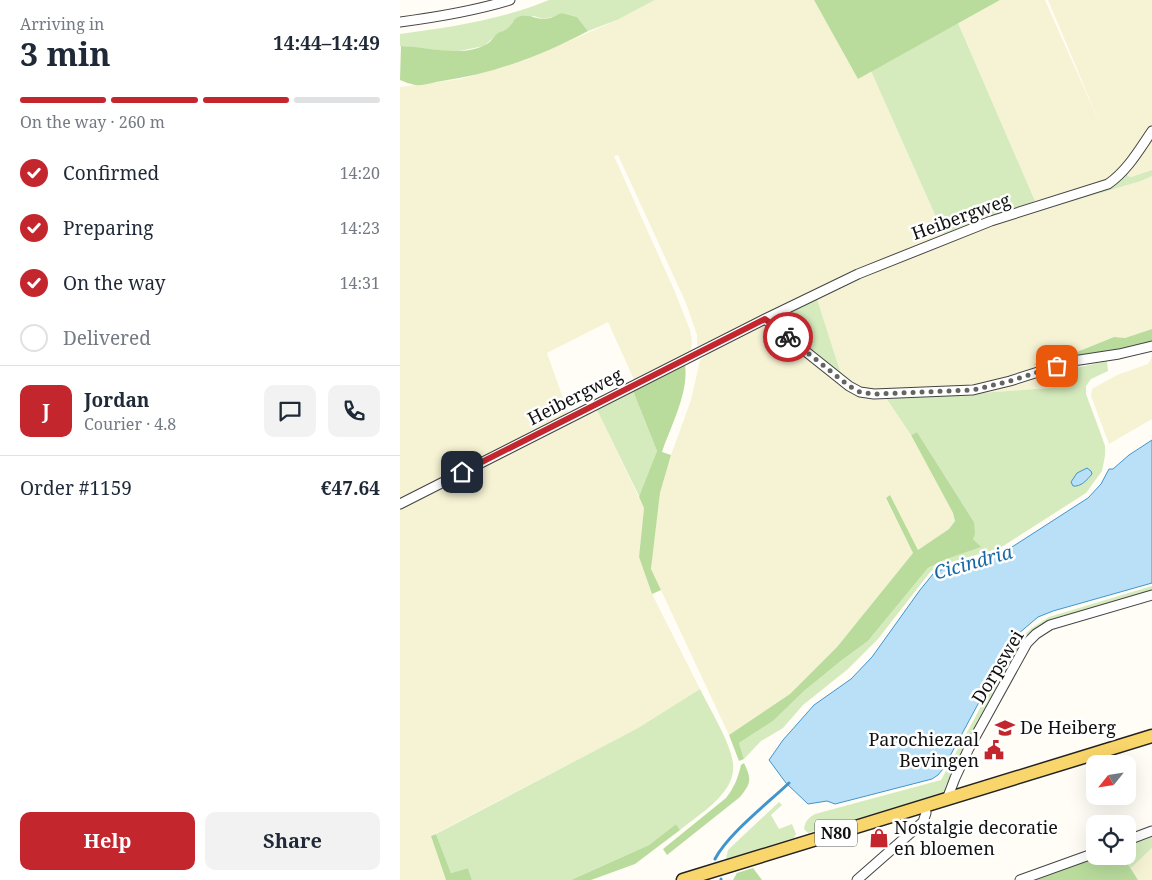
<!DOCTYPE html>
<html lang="en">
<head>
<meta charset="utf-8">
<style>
	:root { --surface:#fff; --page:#f2f2f3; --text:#1f2937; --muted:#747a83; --line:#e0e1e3; --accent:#c4262e }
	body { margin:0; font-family:"Noto Serif",serif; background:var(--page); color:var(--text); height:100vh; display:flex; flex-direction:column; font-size:19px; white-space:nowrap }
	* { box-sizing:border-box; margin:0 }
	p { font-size:16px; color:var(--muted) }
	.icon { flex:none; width:28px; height:28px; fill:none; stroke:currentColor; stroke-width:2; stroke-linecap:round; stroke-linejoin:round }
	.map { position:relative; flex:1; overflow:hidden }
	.side { display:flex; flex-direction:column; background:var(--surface); width:400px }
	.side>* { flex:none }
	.needle { width:32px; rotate:240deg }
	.controls { position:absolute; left:686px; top:755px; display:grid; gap:10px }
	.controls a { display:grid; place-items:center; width:50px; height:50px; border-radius:10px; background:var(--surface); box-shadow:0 5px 20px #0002; font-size:25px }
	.pin { position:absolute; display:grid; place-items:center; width:42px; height:42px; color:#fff; margin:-21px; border-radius:10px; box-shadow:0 2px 8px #0006 }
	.courier { position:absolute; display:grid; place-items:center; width:50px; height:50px; margin:-25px; border:4px solid #c4262e; border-radius:50%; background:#fff; color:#222; box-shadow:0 1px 6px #0007 }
	.summary em { font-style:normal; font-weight:700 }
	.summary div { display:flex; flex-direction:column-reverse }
	.summary { display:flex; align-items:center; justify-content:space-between; height:85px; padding:0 20px }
	h1 { font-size:32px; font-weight:700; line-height:38px }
	.bar { display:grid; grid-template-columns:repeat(4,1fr); gap:8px 5px; align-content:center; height:60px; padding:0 20px }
	.bar i { height:6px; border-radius:4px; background:var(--line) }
	.bar .active { background:var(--accent) }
	.bar p { grid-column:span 4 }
	.line { display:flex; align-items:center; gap:12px; padding:0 20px; border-top:1px solid var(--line) }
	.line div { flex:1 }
	.round { display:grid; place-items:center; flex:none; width:52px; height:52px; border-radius:10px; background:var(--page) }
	ol { padding:0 20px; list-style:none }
	li { display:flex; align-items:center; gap:15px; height:55px }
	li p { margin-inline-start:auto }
	li .icon { padding:5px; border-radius:50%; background:var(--accent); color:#fff; stroke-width:4 }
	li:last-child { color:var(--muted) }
	li i { width:28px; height:28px; border:2px solid var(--line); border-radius:50% }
	.primary-button { display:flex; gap:10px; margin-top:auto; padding:10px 20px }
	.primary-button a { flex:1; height:58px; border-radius:10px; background:var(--accent); color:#fff; font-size:20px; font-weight:700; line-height:58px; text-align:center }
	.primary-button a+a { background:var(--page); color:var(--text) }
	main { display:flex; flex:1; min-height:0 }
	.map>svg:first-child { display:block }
	.farmland { fill:#f6f3d4 }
	.green { fill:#d5ebbd }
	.forest { fill:#b9dc9c }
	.water { fill:#b9e0f7; stroke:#3f96cf }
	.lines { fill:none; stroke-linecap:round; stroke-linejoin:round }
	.stream { stroke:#3f96cf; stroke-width:3 }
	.street-casing { stroke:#444; stroke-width:11 }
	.primary-casing { stroke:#222; stroke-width:15 }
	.street { stroke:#fff; stroke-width:9 }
	.primary { stroke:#f9d66b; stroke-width:12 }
	.done { stroke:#646461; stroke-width:5; stroke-dasharray:0 9 }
	.route { stroke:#c4262e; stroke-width:6 }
	.labels { text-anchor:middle; stroke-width:5; stroke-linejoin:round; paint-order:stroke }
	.shield { fill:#fff; stroke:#585858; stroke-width:1 }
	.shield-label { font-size:16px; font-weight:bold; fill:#111 }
	.street-label { font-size:18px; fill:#111; stroke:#fff }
	.poi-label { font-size:18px; fill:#111; stroke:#fff; text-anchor:start }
	.water-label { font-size:19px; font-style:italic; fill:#1768a6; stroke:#fff }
</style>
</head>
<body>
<main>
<section class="side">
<div class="summary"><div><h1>3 min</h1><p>Arriving in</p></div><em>14:44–14:49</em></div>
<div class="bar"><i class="active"></i><i class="active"></i><i class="active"></i><i></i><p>On the way · 260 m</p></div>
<ol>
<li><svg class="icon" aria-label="check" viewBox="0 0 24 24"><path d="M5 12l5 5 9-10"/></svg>Confirmed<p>14:20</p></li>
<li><svg class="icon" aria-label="check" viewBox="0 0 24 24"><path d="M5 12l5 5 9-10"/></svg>Preparing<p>14:23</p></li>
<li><svg class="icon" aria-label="check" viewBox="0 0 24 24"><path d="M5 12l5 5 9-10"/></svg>On the way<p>14:31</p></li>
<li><i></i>Delivered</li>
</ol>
<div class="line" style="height:90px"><b class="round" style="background:var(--accent);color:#fff">J</b><div><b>Jordan</b><p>Courier · 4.8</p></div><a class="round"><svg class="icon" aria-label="chat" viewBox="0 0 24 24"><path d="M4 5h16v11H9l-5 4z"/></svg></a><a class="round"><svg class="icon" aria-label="phone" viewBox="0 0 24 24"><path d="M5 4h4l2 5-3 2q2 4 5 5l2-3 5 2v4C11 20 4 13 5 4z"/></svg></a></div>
<div class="line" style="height:65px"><div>Order #1159</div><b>€47.64</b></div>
<div class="primary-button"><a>Help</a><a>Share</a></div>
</section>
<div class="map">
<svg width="752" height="880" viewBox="0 0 752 880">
	<rect width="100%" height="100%" fill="#fffdf5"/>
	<path class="farmland" d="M255,0H414L458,78L471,71L544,235L465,269L297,351V335L286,303L218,155L214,156L275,292L290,330L292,341L291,352L235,382L208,322L147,353L169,415L0,501V87L61,79L125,60L217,20Z
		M600,0H645L700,124L648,0H752V126L720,172L701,184L635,201L558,23Z
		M752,139V170L731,177L728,176L727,172Z
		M752,176V329L725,338L714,337L672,354L635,364L639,368L642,376L654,373L657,387L650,388L581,393L579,386L466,392L442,377L417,299L442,287L571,232L615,217L741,181Z
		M362,327H368L379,334L450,392L461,398H486L511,435L553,513L555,521L549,529L518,550L490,496L486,499L513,553L437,647L390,694L329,735L251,569L260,493L271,455L291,400L300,360L308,354Z
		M752,357V419L709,444L691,396L692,389L717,375L748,364Z
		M196,408L244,508L239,557L252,594L300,689L238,728L31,836L46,880H0V508Z
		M752,848V880H738L731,868Z"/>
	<path class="green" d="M149,0H255L217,20L188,31L177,17L162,13L153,17L143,19L134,16L113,21L110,27L105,31L100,32L84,46L64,50L55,52L0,46V34C51,27 101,20 149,0Z
		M558,23L635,201L544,235L471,71Z
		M752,170V176L741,181L663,204L662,201L727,172L728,176L731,177Z
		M417,299L442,377L394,336L374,322L375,318Z
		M707,361L708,371L691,379L686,386V394L699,429L705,446V456L702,471L686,493L600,548L545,564L531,571L478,639L448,669L403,705L383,728L361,741L344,759L339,743L373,721L404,691L442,660L468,641L528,568L544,560L580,547L573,539L574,522L517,432L511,435L486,398L521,396H570L581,393L650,388L657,386L654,373Z
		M233,391L257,451L240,498L196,408Z
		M752,586V593L640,628L588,707L546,785L544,793L408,833L404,829C405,821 409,817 415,814L541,780L584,701L622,637L632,628L649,617Z
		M300,689C310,710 330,741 333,763C334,771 332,779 328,786C317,804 296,817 280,830L276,824L249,845L171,880H72L68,868L51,873L36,834L238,728Z
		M379,802L382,805L371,815L379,829L392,824L396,834L394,838L326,859L328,850Z
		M752,836V848L731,868L723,856H728V845Z"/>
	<path class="forest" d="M414,0H600L458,79Z
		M162,13L177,17L188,31C143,55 93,74 42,81C34,82 23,86 15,85C10,84 5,82 0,80L1,46C27,47 64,58 87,44C92,41 94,36 98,33C102,31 105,31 108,28C112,25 113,19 118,17C127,13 136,19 144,19C151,19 156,15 162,13Z
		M752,329V344L639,368L634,364L672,354L714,337L725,338Z
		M285,365C289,392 271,426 262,452L271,455L260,493L251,569L261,590L252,594L239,557L244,508L239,497L257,451L233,391Z
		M517,432L574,522L575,534L573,539L581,547L544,560L528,568L468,641L442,660L404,691L373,721L339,743L344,759L339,761L329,735L390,694L437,647L513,553L486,498L490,495L518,550L549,529L555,521L553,513L511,435Z
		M344,763C352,780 351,783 340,797L267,855L263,849L326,798C334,788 338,778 341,765Z
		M276,824L280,830L235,864L191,880H171L249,845Z
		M36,834L51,873L68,868L72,880H46L31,836Z
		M700,856H723L738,880H636Z
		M353,868L362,880H333L337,873Z"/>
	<path class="water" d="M752,440V583L653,611L638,617L618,634L598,667L543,769L538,775L532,779L435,804L427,801L408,804L386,783L369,760L383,740L414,705L451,679L472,657L520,590L533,574L543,569L600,552L612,547L688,498L701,484L709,469H713L729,455Z
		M687,468L691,471L692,474C687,480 681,487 673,486L671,482L677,473Z"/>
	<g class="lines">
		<path class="stream" d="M315,859C328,834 368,803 389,783
			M321,879V880"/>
		<defs>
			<path id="street" d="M0,22C38,17 74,11 110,0
				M365,319L449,386L460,392L474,394L573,390L610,381L673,361L719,354L752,346
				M0,504L365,319L458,274L591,221L708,184C727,171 739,150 752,131
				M547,799L555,778L569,748L627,643L636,634L650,625L752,595
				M728,840L752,831
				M457,880L523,822L526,813L525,806
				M620,880L695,853"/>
			<path id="primary" d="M283,880L752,736"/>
		</defs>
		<use href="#street" class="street-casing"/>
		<use href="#primary" class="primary-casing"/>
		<use href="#street" class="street"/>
		<use href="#primary" class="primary"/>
	</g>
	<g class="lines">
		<path class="done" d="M388,337L449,386L460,392L474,394L573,390L610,381L657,366"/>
		<path class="route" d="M62,472L365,319L388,337"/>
	</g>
	<defs>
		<symbol id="school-bare" viewBox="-9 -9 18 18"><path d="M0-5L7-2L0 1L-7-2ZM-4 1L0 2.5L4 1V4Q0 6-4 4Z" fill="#c4262e" stroke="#fff" stroke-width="2.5" paint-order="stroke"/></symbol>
		<symbol id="civic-bare" viewBox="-9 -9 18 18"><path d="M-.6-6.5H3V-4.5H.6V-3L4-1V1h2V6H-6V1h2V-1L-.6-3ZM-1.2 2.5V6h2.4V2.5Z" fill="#c4262e" stroke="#fff" stroke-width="2.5" paint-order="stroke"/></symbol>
		<symbol id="shop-bare" viewBox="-9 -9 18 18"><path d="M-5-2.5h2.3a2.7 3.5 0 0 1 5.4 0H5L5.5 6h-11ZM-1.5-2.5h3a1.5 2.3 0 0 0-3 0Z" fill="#c4262e" stroke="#fff" stroke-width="2.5" paint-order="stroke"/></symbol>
	</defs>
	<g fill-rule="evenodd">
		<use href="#school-bare" x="591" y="714" width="28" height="28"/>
		<use href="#civic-bare" x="580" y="736" width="28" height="28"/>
		<use href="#shop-bare" x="465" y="824" width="28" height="28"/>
	</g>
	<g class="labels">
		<rect class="shield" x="415" y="819.5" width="42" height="27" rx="4"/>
		<g class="shield-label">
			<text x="436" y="839">N80</text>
		</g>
		<g class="street-label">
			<text transform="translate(561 217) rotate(-20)" y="6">Heibergweg</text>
			<text transform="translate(175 397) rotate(-27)" y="6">Heibergweg</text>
			<text transform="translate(598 667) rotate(-59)" y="6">Dorpswei</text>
		</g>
		<g class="poi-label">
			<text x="620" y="734">De Heiberg</text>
			<text x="579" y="746" text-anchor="end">Parochiezaal<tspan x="579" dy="21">Bevingen</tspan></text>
			<text x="494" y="834">Nostalgie decoratie<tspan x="494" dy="21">en bloemen</tspan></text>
		</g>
		<g class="water-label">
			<text transform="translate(573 562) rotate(-16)" y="7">Cicindria</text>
		</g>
	</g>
</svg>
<div class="controls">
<a><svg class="needle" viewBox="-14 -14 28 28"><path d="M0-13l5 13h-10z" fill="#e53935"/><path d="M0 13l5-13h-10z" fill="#747a83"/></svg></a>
<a><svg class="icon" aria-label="locate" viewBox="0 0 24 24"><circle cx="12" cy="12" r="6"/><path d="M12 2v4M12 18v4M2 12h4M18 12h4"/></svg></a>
</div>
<div class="pin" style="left:657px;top:366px;background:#ea580c"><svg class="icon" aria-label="bag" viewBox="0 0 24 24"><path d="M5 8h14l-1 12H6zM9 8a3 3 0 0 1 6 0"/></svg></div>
<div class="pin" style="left:62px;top:472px;background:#1f2937"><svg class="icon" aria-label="home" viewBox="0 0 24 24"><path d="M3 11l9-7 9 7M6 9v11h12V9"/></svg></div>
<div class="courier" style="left:388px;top:337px"><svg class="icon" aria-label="bike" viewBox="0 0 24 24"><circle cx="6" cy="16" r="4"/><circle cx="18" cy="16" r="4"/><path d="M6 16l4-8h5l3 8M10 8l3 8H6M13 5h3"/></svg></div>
</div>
</main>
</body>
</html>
